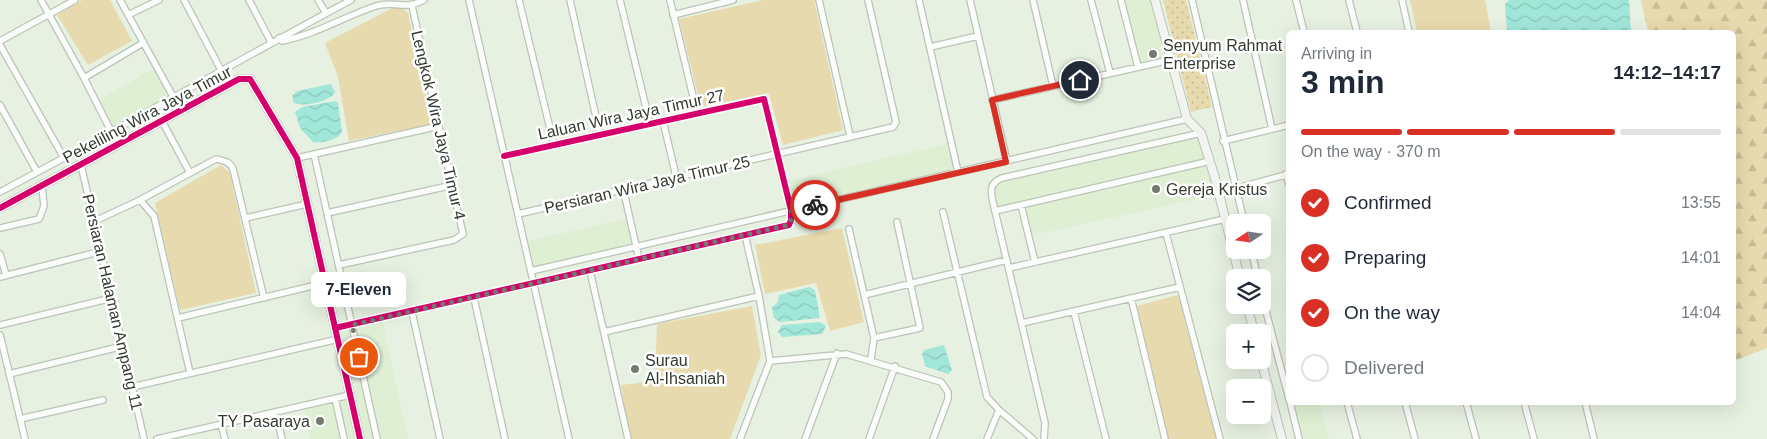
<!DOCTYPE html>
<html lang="en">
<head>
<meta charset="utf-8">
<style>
	:root { --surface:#fff; --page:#f6f6f7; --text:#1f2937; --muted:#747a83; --line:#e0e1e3; --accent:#d93025 }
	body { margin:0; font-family:Helvetica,sans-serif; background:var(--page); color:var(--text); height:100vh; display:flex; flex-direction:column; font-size:19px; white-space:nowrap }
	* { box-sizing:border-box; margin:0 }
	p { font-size:16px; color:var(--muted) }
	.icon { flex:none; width:28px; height:28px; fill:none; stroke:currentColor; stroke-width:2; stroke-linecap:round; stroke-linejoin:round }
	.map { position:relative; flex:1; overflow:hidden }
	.drawer { position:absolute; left:1286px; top:30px; width:450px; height:375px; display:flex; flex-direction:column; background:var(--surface); border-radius:8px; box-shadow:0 5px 20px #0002 }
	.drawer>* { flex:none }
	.needle { width:32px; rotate:257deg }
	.fabs { position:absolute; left:1226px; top:214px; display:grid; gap:10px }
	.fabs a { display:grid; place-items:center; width:45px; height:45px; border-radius:8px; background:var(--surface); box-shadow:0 5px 20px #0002; font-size:25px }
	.pin { position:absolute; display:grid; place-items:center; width:42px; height:42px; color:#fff; margin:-21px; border:2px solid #fff; border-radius:50%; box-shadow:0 1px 5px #0007 }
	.courier { position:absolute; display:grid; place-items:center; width:50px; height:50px; margin:-25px; border:4px solid #d93025; border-radius:50%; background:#fff; color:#222; box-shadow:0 1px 6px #0007 }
	.bubble { position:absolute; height:35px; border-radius:8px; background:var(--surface); box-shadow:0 5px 20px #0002; font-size:16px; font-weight:600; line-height:35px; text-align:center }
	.summary em { font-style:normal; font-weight:600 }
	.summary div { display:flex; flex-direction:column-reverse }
	.summary { display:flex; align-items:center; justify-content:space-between; height:85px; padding:0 15px }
	h1 { font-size:32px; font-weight:600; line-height:38px }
	.bar { display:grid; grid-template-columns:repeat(4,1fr); gap:8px 5px; align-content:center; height:60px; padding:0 15px }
	.bar i { height:6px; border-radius:4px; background:var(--line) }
	.bar .selected { background:var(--accent) }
	.bar p { grid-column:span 4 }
	ol { padding:0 15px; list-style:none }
	li { display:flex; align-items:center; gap:15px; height:55px }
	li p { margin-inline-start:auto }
	li .icon { padding:5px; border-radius:50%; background:var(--accent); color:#fff; stroke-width:4 }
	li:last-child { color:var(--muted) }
	li i { width:28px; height:28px; border:2px solid var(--line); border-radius:50% }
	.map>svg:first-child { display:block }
	.built { fill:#deefd4 }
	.grass { fill:url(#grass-dots) }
	.forest { fill:url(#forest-firs) }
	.green { fill:#e7daae }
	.water { fill:url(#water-waves) }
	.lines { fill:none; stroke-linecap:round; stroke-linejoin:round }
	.street-casing { stroke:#bcc3b7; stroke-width:8 }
	.secondary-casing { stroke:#bcc3b7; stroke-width:10 }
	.street { stroke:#fbfdfa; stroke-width:5.5 }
	.secondary { stroke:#f2f4ef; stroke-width:8 }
	.cycleway-casing { stroke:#fff; stroke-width:9 }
	.cycleway { stroke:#d6006c; stroke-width:6 }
	.done { stroke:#727b6d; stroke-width:5; stroke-dasharray:0 9 }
	.route { stroke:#d93025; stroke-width:6 }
	.poi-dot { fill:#727b6d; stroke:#fff; stroke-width:2 }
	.labels { text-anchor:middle; stroke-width:5; stroke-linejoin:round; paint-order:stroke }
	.poi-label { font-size:16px; fill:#333b2f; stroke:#fff; text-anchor:start }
	.street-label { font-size:16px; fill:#333b2f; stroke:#fff }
</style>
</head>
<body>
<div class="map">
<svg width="1767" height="439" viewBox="0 0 1767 439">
	<defs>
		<pattern id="grass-dots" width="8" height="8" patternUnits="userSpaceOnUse" patternTransform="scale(1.25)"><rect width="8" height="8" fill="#e7daae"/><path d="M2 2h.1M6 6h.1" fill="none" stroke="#c7bc96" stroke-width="1.8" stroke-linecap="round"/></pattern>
		<pattern id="forest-firs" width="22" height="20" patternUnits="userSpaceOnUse" patternTransform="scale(1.25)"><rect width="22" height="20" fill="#e7daae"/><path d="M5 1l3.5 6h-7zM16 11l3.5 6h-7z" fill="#c7bc96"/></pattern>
		<pattern id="water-waves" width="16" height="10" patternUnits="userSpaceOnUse" patternTransform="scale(1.25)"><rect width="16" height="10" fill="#a1e7d9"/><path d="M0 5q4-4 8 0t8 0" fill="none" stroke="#8bc7bb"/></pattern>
	</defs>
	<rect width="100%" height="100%" fill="#e7f1e1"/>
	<path class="built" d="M1120,0H1156L1170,60L1137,68Z
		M155,68L171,97L113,130L97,101Z
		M1201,132L1215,195L1029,236L1020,205L993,211L987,182Z
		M951,143L958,173L790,212L783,182Z
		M629,218L636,247L531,271L524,242Z
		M382,319L408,439H310L303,406L350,395L335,328Z
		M1289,403H1320L1329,439H1298Z"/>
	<path class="grass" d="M1163,0H1186L1212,107L1191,112Z"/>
	<path class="forest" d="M1641,0H1767V348L1734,361V32H1648Z"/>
	<path class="green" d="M82,0H110L132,41L88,65L57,15Z
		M763,0H814L843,130L783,145L769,93L701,107L679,19Z
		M1410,0H1485L1491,32H1417Z
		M401,7L408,13L432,124L349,141L338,77L325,43L392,8Z
		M221,165L230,173L256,293L180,310L155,203Z
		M842,228L864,322L830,331L816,283L765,294L755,245Z
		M1178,295L1216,439H1167L1137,306Z
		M752,306L761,355L730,439H630L621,385L655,381L657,324Z"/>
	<path class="water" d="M1509,0H1629L1631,32H1507L1505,4Z
		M331,84L335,92C331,102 303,107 294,103L292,96L297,91Z
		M335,101L338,103L342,132C337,141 323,143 313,142L300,128L295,112L302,107Z
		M809,287L815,290L820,318L780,322L774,318L772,307L778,302L779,295Z
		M820,322L826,326L822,334L782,337L778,332L782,325Z
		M944,345L952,370L948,374L925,366L922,354L924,350Z"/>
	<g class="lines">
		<defs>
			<path id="street" d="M41,0L84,78L118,145
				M120,0L181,111
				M184,0L221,70
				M249,0L271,42
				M318,0L326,13
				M469,0L569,439
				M519,0L554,145
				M570,0L600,135
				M620,0L650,124
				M670,0L697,113
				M819,0L850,136
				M919,0L958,172
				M970,0L1007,161
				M1033,0L1053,86
				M1091,0L1110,73
				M1121,0L1138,67
				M1192,0L1244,222
				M1243,0L1272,129
				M1296,0L1304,32
				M1349,0L1357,32
				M1402,0L1409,32
				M128,15L159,0
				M673,15L733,0
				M279,38L282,41C317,34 343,17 376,6C393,0 403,11 424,0
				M0,41L75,0
				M0,45L64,158
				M930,47L978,36
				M84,78L143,43
				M992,100L1170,60
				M0,105L37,172
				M162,121L190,173
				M663,121L676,176
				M1223,141L1289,125
				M314,154L377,439
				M297,158L439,126
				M81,165L144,439
				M1286,174L1289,184
				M623,188L639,259
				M0,192C118,130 233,63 351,0
				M1219,193L1289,174
				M140,200L154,216L190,373
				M1021,205L1035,262
				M995,211L1210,161
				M943,212L987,397L999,410L1033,439
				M327,213L453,185
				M518,214L893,127L896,122L868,0
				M246,218L307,204
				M95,221L140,200L216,159C225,161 229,161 233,169L264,298
				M0,228L39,219L44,206L42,186
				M849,229L874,338L871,359
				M1166,233L1220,439
				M1251,250L1258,278
				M0,254L6,275
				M339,265L454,240L463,234L412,6
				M1009,268L1225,219
				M531,271L1187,119
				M590,271L628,439
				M0,277L102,251
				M864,295L1007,260
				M1262,296L1289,399
				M474,298L505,439
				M1131,298L1165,439
				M412,312L440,439
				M1074,312L1106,439
				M178,318L325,283
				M1022,323L1180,287
				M0,325L112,298
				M335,328L789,225L791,220V210L764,99L504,156
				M604,332L759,296
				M0,335L25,439
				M874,338L920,328L897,222
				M770,361L846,354L941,382L948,392V399L933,439
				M9,374L123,346
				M132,387L338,339
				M335,398L344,439
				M1290,402L1299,439
				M1347,402L1357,439
				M1405,402L1415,439
				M1466,402L1476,439
				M1524,402L1534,439
				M1585,402L1594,439
				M276,412L282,439
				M20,419L103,400
				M221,425L225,439
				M157,439L350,395
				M740,439L770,361L759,296L745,235
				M805,439L837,353
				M869,439L895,366
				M987,439L999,410
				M1044,439L1045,423L995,211C992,197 986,184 1002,178L1201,133"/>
			<path id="secondary" d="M1155,0L1187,119L1201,133L1215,178L1240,278
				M0,208L239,79H250L297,158L360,439
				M1247,305L1254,332
				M1261,360L1282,439"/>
		</defs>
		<use href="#street" class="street-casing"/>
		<use href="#secondary" class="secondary-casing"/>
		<use href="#street" class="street"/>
		<use href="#secondary" class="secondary"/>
		<defs>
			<path id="cycleway" d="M0,208L239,79H250L297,158L360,439
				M335,328L789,225L791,220V210L764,99L504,156"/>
		</defs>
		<use href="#cycleway" class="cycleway-casing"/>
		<use href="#cycleway" class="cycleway"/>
	</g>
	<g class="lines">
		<path class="done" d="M359,357L352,325L788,225L791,220V210L815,205"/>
		<path class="route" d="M815,205L1006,162L992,100L1080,80"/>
	</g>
	<g class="poi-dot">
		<circle cx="1153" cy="54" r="5"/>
		<circle cx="1156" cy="189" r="5"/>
		<circle cx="635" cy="369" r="5"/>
		<circle cx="320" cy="421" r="5"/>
	</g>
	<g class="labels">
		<g class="poi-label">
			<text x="1163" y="51">Senyum Rahmat<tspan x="1163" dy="18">Enterprise</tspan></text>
			<text x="1166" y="195">Gereja Kristus</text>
			<text x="645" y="366">Surau<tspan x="645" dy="18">Al-Ihsaniah</tspan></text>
			<text x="310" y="427" text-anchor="end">TY Pasaraya</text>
		</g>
		<g class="street-label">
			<text transform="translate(147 114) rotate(-28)" y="6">Pekeliling Wira Jaya Timur</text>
			<text transform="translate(631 114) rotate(-12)" y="6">Laluan Wira Jaya Timur 27</text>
			<text transform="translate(439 125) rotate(77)" y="6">Lengkok Wira Jaya Timur 4</text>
			<text transform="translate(647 184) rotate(-13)" y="6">Persiaran Wira Jaya Timur 25</text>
			<text transform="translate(113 302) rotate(77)" y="6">Persiaran Halaman Ampang 11</text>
		</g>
	</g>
</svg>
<div class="fabs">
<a><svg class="needle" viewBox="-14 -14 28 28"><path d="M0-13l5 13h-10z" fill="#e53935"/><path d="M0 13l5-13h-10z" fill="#747a83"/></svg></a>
<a><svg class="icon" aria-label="layers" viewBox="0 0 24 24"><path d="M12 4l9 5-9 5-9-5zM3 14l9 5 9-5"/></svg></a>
<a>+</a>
<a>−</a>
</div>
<div class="pin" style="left:359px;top:357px;background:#ea580c"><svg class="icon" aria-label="bag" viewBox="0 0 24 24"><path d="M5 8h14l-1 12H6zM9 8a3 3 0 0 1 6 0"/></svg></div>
<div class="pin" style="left:1080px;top:80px;background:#1f2937"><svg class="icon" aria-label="home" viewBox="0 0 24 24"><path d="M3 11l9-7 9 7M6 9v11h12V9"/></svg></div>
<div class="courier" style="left:815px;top:205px"><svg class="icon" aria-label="bike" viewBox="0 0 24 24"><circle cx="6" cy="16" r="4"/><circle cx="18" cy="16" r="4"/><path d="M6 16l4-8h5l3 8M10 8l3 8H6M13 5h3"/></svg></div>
<div class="bubble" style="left:311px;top:272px;width:95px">7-Eleven</div>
<section class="drawer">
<div class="summary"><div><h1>3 min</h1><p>Arriving in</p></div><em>14:12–14:17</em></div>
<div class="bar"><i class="selected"></i><i class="selected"></i><i class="selected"></i><i></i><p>On the way · 370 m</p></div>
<ol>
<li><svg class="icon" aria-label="check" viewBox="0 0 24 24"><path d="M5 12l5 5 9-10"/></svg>Confirmed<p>13:55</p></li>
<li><svg class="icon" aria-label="check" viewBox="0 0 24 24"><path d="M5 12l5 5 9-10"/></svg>Preparing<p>14:01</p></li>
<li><svg class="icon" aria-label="check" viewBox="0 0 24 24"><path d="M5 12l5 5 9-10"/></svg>On the way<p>14:04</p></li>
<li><i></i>Delivered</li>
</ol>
</section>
</div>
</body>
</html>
